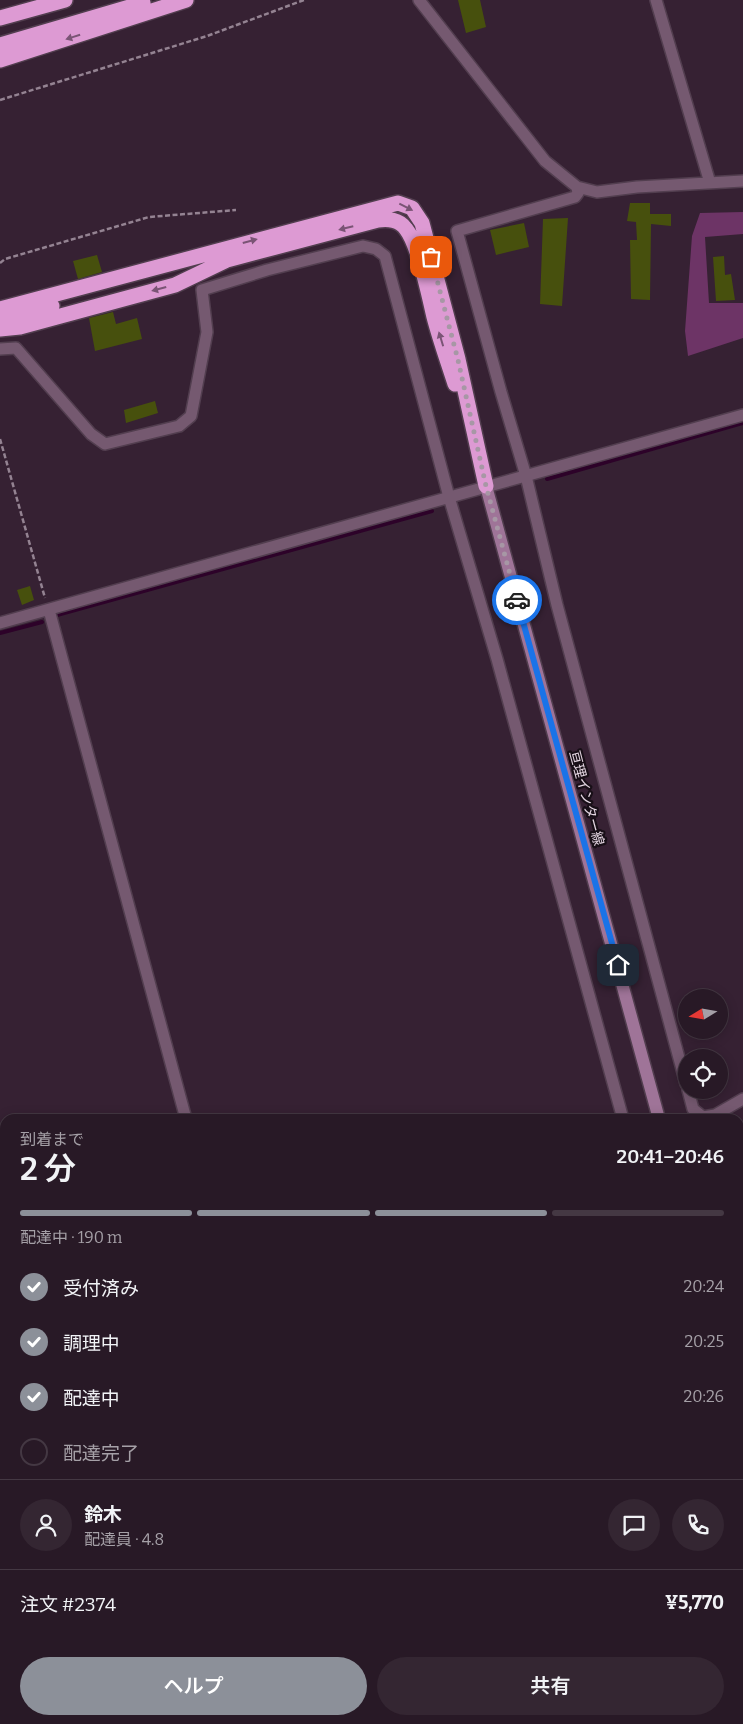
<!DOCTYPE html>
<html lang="ja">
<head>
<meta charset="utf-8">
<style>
	:root { --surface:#281926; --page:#342632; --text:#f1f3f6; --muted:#a5a0a7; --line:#443843; --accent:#8c9099 }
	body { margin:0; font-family:Bitter,"Noto Sans JP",serif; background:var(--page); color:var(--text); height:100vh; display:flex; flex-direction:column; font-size:19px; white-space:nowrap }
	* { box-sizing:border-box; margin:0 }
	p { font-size:16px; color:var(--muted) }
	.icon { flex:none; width:28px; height:28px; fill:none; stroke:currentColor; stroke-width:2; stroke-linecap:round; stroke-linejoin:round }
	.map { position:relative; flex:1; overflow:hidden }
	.panel { position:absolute; left:0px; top:1114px; width:744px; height:611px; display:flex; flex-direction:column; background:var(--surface); border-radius:15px 15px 0 0; box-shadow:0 2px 12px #0003,0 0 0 1px var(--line) }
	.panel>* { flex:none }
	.needle { width:32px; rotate:259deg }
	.buttons { position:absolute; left:678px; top:989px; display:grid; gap:10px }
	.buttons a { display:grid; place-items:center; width:50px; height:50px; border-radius:50%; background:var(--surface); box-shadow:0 2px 12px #0003,0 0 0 1px var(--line); font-size:25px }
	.pin { position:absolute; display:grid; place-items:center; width:42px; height:42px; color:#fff; margin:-21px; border-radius:10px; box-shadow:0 2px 8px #0006 }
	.courier { position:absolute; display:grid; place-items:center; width:50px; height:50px; margin:-25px; border:4px solid #1a73e8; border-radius:50%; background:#fff; color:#222; box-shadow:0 1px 6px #0007 }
	.summary em { font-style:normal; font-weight:600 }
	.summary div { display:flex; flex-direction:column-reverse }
	.summary { display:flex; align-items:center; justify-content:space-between; height:85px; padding:0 20px }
	h1 { font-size:32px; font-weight:600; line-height:38px }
	.bar { display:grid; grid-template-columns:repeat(4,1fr); gap:8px 5px; align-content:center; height:60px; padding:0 20px }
	.bar i { height:6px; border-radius:4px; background:var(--line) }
	.bar .selected { background:var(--accent) }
	.bar p { grid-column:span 4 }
	.line { display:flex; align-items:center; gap:12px; padding:0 20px; border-top:1px solid var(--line) }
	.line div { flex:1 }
	.round { display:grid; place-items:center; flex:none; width:52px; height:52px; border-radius:26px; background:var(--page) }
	ol { padding:0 20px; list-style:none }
	li { display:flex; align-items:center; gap:15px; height:55px }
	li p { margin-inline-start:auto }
	li .icon { padding:5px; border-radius:50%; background:var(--accent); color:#fff; stroke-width:4 }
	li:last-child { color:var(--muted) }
	li i { width:28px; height:28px; border:2px solid var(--line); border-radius:50% }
	.button { display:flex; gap:10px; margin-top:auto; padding:10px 20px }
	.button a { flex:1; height:58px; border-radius:30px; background:var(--accent); color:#fff; font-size:20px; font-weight:600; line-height:58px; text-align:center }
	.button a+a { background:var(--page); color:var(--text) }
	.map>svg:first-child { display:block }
	.built { fill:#432a40 }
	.green { fill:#6d3466 }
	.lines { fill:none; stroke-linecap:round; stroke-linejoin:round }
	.stream { stroke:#2d0229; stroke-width:4 }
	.building { fill:#47500d }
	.street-casing { stroke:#523e4f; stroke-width:14 }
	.secondary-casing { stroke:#523e4f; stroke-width:15 }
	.highway-casing { stroke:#523e4f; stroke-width:18 }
	.path { stroke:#948392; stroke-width:2.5; stroke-dasharray:5 2.5; stroke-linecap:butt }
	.street { stroke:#755970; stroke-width:11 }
	.secondary { stroke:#9f7498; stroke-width:12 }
	.highway { stroke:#dd9ad3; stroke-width:15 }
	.oneway { fill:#7a5475 }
	.done { stroke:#a797a5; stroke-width:5; stroke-dasharray:0 9 }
	.route { stroke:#1a73e8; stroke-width:6 }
	.labels { text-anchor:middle; stroke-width:4.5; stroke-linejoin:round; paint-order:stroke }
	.street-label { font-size:14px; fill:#e4d6e2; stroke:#180f17 }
</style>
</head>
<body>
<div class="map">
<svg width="743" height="1724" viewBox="0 0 743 1724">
	<rect width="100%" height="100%" fill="#362133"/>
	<path class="built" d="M5,1351V1636H0V1353Z"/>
	<path class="green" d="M743,212V234L705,237L709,303H743V338L688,356L685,331L692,236L700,213Z"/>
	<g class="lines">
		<path class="stream" d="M547,479L743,423
			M57,615L432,511
			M0,633L42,622"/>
	</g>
	<path class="building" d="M458,0H480L486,27L466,33Z
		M630,203H650V214H671V226L651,224L650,300L631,299L630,240H637L636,222L627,221Z
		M568,218L562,306L540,304L543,219Z
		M524,223L529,247L496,255L490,230Z
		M97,255L102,272L78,279L73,261Z
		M724,256L725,275L731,274L735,300L716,301L713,257Z
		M113,312L116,324L137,318L142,339L95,351L89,318Z
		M155,401L158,413L126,423L124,410Z
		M30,586L34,600L22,605L17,590Z"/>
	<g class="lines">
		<defs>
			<path id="street" d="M419,0L545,161L577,187L597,192L637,187L743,181
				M656,0L710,183
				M577,187L578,193L575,197L457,231L501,392L526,476L557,605L686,1084
				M0,349L16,348L91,434L105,444L179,426L191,416L207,332L202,290L267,270L363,246L376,249L385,256L449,497L497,659L623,1119
				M49,610L186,1119
				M0,623L743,415
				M688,1090L693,1109L703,1117L715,1115L743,1099
				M739,1185H743
				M739,1278L743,1294
				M0,1346L5,1344
				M739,1557L743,1572
				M0,1646H5
				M188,1720L190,1724
				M349,1720L351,1724
				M525,1720L526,1724"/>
			<path id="secondary" d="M486,486L659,1119
				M739,1146L743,1145
				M739,1412L743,1427"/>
			<path id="highway" d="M0,18L65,0
				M0,45L143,3
				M0,60L186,0
				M0,309L398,203L412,208L422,223L458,359L486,486
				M0,322L52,306
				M0,329L20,327L175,285L227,260L378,220C388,219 399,219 406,229C419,245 429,296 434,317C440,340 448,362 455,384"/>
		</defs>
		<use href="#street" class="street-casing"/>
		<use href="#secondary" class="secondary-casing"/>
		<use href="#highway" class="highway-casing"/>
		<path class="path" d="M0,100L207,36L304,0
			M0,263L5,259L149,217L236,210
			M0,439L45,598"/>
		<use href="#street" class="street"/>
		<use href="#secondary" class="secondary"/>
		<use href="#highway" class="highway"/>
	</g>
	<defs><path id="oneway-solid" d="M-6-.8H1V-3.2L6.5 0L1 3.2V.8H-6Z" transform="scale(1.25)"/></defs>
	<g class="oneway">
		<use href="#oneway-solid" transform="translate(73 37) rotate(162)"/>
		<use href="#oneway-solid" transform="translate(406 207) rotate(27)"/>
		<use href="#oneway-solid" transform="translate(346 228) rotate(166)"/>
		<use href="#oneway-solid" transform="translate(250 241) rotate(-15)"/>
		<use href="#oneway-solid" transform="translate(159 289) rotate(165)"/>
		<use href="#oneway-solid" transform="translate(441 339) rotate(-107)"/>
	</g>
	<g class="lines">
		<path class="done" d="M431,257L458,360L486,486L517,600"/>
		<path class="route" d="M517,600L618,965"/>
	</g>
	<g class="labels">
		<g class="street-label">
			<text transform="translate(587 798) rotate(75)" y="5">亘理インター線</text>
		</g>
	</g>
</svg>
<div class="buttons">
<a><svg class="needle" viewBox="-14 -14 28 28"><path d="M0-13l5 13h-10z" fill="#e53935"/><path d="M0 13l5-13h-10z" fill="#a5a0a7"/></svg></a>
<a><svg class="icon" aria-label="locate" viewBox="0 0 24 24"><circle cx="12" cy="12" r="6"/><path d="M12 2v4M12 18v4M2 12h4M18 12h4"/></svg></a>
</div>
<div class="pin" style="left:431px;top:257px;background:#ea580c"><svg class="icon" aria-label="bag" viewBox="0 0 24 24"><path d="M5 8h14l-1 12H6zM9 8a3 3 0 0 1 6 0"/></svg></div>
<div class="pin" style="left:618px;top:965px;background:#1f2937"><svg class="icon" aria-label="home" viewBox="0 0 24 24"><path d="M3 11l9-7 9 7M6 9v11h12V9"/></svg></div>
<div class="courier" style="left:517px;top:600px"><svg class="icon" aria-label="car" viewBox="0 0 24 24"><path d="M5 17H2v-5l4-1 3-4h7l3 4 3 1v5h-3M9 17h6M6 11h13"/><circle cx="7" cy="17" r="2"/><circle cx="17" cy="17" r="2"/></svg></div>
<section class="panel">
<div class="summary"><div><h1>2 分</h1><p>到着まで</p></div><em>20:41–20:46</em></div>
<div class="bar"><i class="selected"></i><i class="selected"></i><i class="selected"></i><i></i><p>配達中 · 190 m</p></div>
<ol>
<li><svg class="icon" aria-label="check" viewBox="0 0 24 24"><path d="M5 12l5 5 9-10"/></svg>受付済み<p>20:24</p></li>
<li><svg class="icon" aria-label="check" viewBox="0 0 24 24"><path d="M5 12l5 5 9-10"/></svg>調理中<p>20:25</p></li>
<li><svg class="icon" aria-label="check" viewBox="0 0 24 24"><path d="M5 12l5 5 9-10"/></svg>配達中<p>20:26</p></li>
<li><i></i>配達完了</li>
</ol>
<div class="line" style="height:90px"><a class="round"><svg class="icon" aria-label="person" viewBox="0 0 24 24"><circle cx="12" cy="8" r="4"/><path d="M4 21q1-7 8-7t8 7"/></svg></a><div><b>鈴木</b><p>配達員 · 4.8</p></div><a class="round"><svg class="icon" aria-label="chat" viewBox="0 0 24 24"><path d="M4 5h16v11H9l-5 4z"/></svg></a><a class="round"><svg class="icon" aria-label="phone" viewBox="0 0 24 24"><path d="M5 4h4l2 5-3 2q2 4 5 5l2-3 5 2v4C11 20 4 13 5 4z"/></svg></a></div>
<div class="line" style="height:65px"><div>注文 #2374</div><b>¥5,770</b></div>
<div class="button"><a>ヘルプ</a><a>共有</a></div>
</section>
</div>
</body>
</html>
